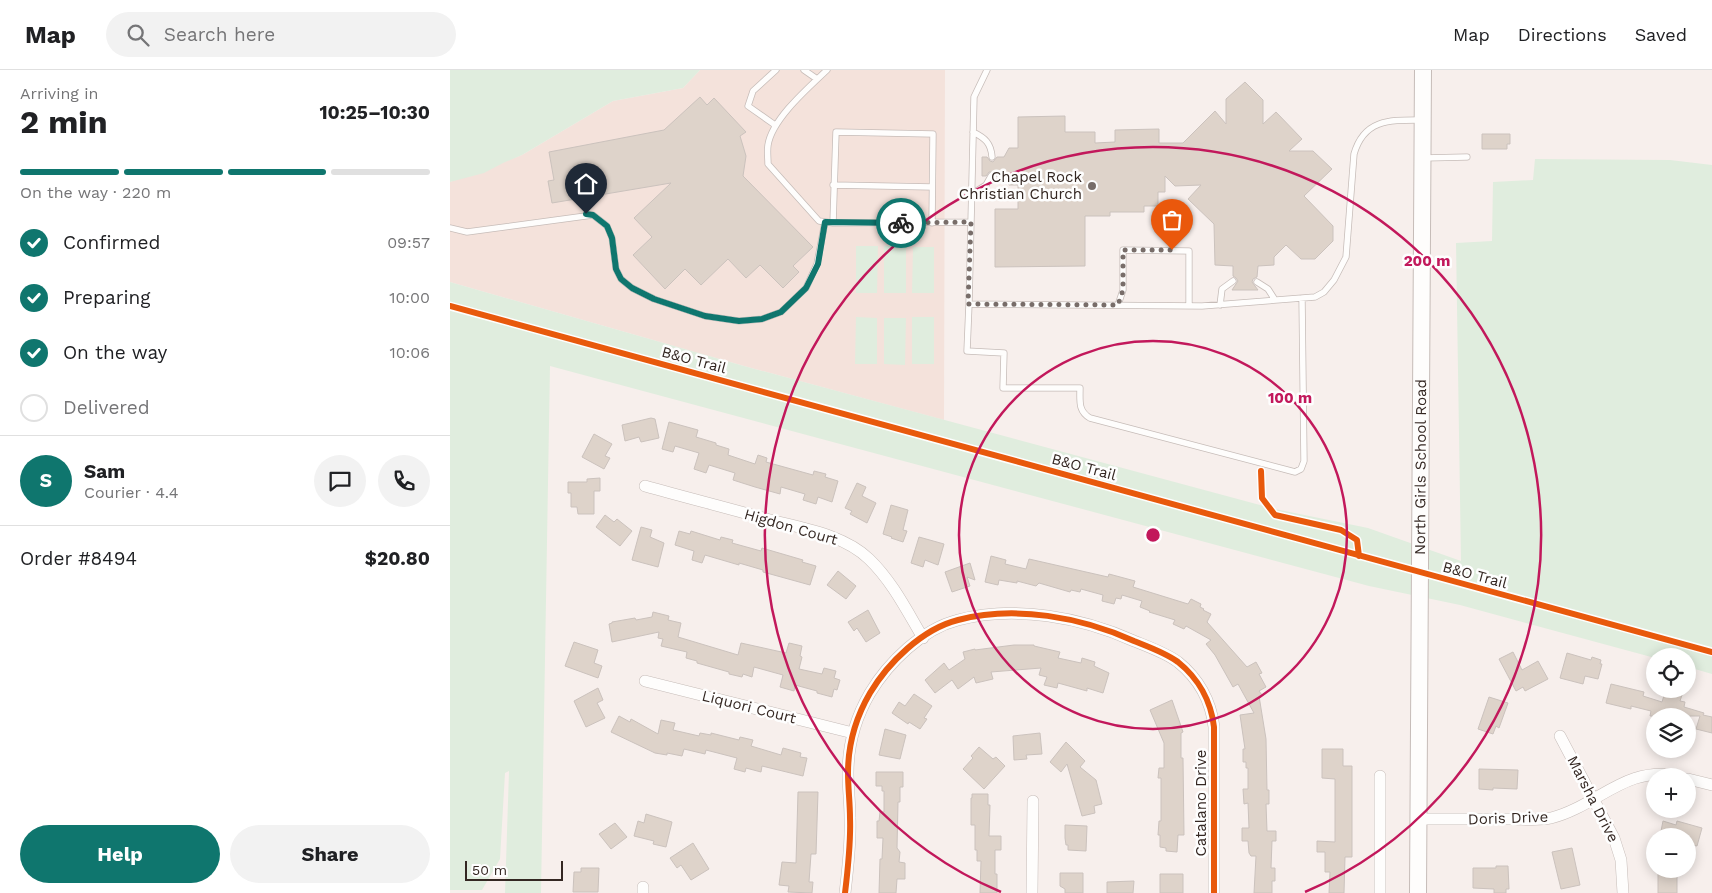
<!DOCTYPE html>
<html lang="en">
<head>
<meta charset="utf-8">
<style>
	:root { --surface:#fff; --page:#f2f2f2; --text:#202124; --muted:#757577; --line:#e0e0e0; --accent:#0f766e }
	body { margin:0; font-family:"Work Sans",sans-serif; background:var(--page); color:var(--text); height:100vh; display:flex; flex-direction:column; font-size:19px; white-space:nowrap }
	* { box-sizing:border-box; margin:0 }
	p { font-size:16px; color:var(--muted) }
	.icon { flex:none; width:28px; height:28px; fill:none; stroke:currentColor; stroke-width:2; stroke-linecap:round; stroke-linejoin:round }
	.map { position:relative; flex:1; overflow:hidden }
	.side { display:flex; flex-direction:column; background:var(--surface); width:450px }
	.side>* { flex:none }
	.tools { position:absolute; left:1196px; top:578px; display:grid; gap:10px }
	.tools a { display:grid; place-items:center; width:50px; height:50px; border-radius:50%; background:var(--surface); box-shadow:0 2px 12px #0003; font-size:25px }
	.scale { position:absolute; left:15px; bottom:12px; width:98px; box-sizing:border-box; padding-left:5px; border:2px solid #342722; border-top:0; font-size:14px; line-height:18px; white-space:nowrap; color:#342722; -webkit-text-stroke:4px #fefefe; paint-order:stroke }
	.pin { position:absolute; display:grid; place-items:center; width:42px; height:42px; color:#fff; margin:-51px -21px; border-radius:50% 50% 50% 0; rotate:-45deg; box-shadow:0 0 5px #0007 }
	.pin .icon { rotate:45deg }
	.courier { position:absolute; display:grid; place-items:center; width:50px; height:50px; margin:-25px; border:4px solid #0f766e; border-radius:50%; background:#fff; color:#222; box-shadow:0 1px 6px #0007 }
	.overview em { font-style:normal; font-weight:700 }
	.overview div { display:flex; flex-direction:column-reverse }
	.overview { display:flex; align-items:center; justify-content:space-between; height:85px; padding:0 20px }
	h1 { font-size:32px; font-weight:700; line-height:38px }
	.bar { display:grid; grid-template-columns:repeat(4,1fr); gap:8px 5px; align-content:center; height:60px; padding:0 20px }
	.bar i { height:6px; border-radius:4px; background:var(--line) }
	.bar .selected { background:var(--accent) }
	.bar p { grid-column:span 4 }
	.line { display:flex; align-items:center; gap:12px; padding:0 20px; border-top:1px solid var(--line) }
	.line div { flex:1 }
	.round { display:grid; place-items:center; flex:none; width:52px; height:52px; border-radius:26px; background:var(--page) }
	ol { padding:0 20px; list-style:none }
	li { display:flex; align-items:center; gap:15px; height:55px }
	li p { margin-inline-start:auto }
	li .icon { padding:5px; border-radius:50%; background:var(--accent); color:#fff; stroke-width:4 }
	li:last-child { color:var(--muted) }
	li i { width:28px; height:28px; border:2px solid var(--line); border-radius:50% }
	.primary-button { display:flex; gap:10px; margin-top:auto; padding:10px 20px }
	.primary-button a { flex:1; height:58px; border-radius:30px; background:var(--accent); color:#fff; font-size:20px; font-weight:700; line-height:58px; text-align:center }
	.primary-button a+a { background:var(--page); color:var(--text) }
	header { display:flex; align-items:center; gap:30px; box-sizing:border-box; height:70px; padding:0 25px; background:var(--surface); border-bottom:1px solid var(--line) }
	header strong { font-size:24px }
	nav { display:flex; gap:28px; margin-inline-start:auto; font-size:18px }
	.search { width:350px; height:45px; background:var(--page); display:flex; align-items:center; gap:12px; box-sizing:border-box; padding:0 18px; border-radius:28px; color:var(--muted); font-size:19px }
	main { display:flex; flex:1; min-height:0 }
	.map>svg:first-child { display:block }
	.built { fill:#f4e2db }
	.green { fill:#e0edde }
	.building { fill:#ded3ca; stroke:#cbc2bd }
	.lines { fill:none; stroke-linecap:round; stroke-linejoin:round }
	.lane-casing { stroke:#c6bcb8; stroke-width:7 }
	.street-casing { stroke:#c6bcb8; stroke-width:12 }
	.secondary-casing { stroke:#c6bcb8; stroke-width:18 }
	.lane { stroke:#fefdfc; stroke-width:5.5 }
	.street { stroke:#fefdfc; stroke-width:11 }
	.secondary { stroke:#fefdfc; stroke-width:16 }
	.cycleway-casing { stroke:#fefefe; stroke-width:9 }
	.cycleway { stroke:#e8590c; stroke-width:6 }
	.done { stroke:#786d69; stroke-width:5; stroke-dasharray:0 9 }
	.route { stroke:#0f766e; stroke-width:6 }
	.ring { fill:none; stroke:#c2185b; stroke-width:2.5 }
	.poi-dot { fill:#786d69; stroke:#fefefe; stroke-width:2 }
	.labels { text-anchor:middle; stroke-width:5; stroke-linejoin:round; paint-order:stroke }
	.poi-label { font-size:15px; fill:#342722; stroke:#fefefe; text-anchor:end }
	.street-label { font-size:15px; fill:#342722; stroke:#fefefe }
	.centre { fill:#c2185b; stroke:#fefefe; stroke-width:2.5 }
	.ring-label { font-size:15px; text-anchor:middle; font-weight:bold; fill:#c2185b; stroke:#fefefe; stroke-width:5; stroke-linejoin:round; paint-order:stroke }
</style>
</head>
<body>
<header>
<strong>Map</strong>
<div class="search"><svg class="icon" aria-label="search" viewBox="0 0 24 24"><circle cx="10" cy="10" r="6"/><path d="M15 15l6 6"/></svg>Search here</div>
<nav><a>Map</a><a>Directions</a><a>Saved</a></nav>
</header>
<main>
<section class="side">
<div class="overview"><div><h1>2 min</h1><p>Arriving in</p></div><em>10:25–10:30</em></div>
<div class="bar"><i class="selected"></i><i class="selected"></i><i class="selected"></i><i></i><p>On the way · 220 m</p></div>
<ol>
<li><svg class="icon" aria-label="check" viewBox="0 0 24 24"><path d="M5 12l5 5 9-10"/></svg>Confirmed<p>09:57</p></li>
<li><svg class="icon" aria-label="check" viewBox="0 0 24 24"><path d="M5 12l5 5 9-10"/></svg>Preparing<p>10:00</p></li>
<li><svg class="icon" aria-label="check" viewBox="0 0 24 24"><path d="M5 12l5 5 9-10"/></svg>On the way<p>10:06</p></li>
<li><i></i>Delivered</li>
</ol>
<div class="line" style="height:90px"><b class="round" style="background:var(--accent);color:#fff">S</b><div><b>Sam</b><p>Courier · 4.4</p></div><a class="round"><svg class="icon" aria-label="chat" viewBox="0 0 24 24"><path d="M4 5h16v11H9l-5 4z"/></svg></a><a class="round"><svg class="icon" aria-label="phone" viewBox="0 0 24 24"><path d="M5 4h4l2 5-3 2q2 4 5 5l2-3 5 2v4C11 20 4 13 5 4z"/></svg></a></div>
<div class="line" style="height:65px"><div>Order #8494</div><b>$20.80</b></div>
<div class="primary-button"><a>Help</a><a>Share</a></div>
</section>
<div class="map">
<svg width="1262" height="823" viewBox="0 0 1262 823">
	<rect width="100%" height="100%" fill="#f7efec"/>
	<path class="built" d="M250,0H495L494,350L294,296L0,212V112L72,85L163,31L233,18Z"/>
	<path class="green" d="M0,0H250L233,18L163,31L72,85L53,93L34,103L0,112Z
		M1085,89L1220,90L1262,95V604L1238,597V586H1205V588L1010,535L919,516L100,296L91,823H55L59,701L55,703L50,789L32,820H0V212L294,296L825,439L918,458L1011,491L1006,173L1042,171L1043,112L1083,110Z
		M406,176H428L427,223H406Z
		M434,176H456V223H434Z
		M463,177H484V223H462Z
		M406,247L427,248V294H405Z
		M462,247H484V294H462Z
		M434,248H456L455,295L434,294Z"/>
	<path class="building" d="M795,12L813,30V54L826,42L852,69L839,81H863L882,99L854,126L883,156V171L865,189H851L836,175L824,187V195L808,196L807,207L803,209L802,212L808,220H782L788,211L786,208L783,206V196L765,195L764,154L738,129L751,115L725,116L715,106V122H708V136H694V142H660V146H635V196L545,197V139H568V115H559L554,106H546L543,102H539L536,106H532V87H537L540,91L543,92L547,87H554L559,78H568V47L615,46V62H645V73L665,72V60L709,59V73H733L765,41L776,54V29Z
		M250,27L257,35L264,28L296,62L290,66L296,86L293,106L363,177L343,196L349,202L333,218L310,195L296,208L278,189L251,215L235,199L215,219L183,185L202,167L184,148L221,113L102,133L98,111L104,110L99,82L214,60Z
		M1032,64H1060V74H1057V79H1032Z
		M201,348L205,349L209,368L191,372L189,367L175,371L172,355Z
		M219,352L248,360L246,367L266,373V375L279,379L278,385L305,394L308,385L317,388L316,392L363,405L364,401L376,404L375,407L388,411L382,432L368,427L366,434L353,430L355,424L331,417L330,424L305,417L283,410L285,403L259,395L256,403L244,399L249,383L225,376L223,382L212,379Z
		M144,364L162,374L155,386L160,388L154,399L132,387Z
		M150,408V421H144V444H128L127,437H121V423H118V412H137V409Z
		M407,413L416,417L412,426L426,433L417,453L400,444L402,441L395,438Z
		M441,435L458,440L453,460L457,461L453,472L441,468L442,467L433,464Z
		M155,445L164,452L167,449L182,461L170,476L146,457Z
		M191,457L202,460L200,467L214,473L208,497L182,490Z
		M229,461L240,464L241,461L270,470L271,467L283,470L282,473L311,481L312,478L353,490L352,492L366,496L360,515L313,502V500L289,493V495L255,485L252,493L242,490L244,481L225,475Z
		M469,467L494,474L488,495L475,490L473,497L461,493Z
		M541,486L556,490L555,494L576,499L579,489L658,507L659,504L685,511L683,517L738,534L741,529L751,534L750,537L754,539L753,540L761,544L757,552L797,597L806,592L812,603L809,604L816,617L809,621L812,625L809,626L816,669L817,720H819V734H816L817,761H826V771H822L821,798H825V811H822V823H804L806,786H801L799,783L798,771H792V758H799L798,733L794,734L793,719H798V698H796V692H793V679H795L790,645L804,643L788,614L783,617L765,585L756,574L761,570L736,556L734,559L723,554L725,550L699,542L700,541L690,537L692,531L672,525L671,529L666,528L664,534L652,531L653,525L631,519L630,522L621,520L620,522L589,513L586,516L567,511V513L549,510L548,515L535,512Z
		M520,493L525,510L517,507L520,516L502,522L495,502Z
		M388,501L406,516L396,529L377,515Z
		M418,540L430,563L416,572L407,558L404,561L398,552Z
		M203,542L219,546L218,550L231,553L228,567L288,585L291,573L336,583L339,573L352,576L350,586L352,587L349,599L372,604L374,598L386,601L384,608L390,610L387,620L384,619L382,627L367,623V621L345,615L344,621L330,617L333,605L304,597L302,607L293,604L292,607L279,604V602L247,593V591L236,588L237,582L211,576L213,569L208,568L209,562L162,572L159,554L162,553V552L185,548L186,550L202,547Z
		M124,572L148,580L144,593L152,596L148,608L115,596Z
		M564,575H584V576L610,582L608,588L631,593L632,588L645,592L644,596L659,603L653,623L637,618V621L608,613L607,618L594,615L597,607L589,605L591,598L541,602L543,609L526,613L524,607L508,619L502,610L485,623L475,610L494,593L499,600L515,589L513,582L525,579V580Z
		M1063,582L1072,600L1088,591L1098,609L1075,621L1073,617L1066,621L1049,589Z
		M1117,583L1141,590L1142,587L1151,590L1150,594H1152L1148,609L1135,606L1133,614L1110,608Z
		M1161,614L1194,622L1193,626L1212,632L1216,619H1234L1230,631L1235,632L1234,637L1254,643L1253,645L1262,647V663L1246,659L1250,646H1200L1201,641L1181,636V639L1156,633Z
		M148,618L153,630L147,633L155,648L136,657L124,631Z
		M464,624L482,636L474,648L477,649L470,659L459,652L458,654L442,643L449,632L455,636Z
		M1039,627L1058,633L1049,658L1046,656L1043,664L1028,659Z
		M722,630L733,662L731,663V688H733L734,765H728L727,782L716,781V778L710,777V765H708L709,751H711V708H708L709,698H714V673L700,640Z
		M169,646L180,652L181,649L208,664L211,650L225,653L223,660L249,666L250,663L261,665V663L289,670L290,667L303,670L301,676L331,685L333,678L351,683L350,687L357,688L353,706L312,696L311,702L296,698L295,702L284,699L287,688L256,680L255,684L234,679L232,686L217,683V685L205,683L161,662Z
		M435,659L456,665L450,689L429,685Z
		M590,663L592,684L576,685L577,689L564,690L563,666Z
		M616,672L635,691L630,697L646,710L652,734L644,736L645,743L632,746L617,694L611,702L600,692Z
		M529,677L543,689L546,687L555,696L534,719L513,699L523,688L521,686Z
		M872,679H893V696H902V787H895L894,823H879L880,802H875V782H867V771L885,772V709L872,708Z
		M1029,699L1068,700L1067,719L1043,718V720L1029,719Z
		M426,702H453V717H450V732H448L447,778L450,782L449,792L455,793V809H447L446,823H429L430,789H432L433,768H427V751H429L430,742H434V721H432V716H426Z
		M348,722H368L366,784H361L359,812H363L362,823L338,822L339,816L329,815L332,792L346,793Z
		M522,724H538V735H540L539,766H551V780H545V804H547V823H530L531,791H527V780H525V755H521V728H522Z
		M196,744L222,752L216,777L203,774L204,771L184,766L188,751L194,753Z
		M1213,751L1226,755L1227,751L1252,758L1247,776L1238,774V766H1210Z
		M165,753L177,767L161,779L149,764Z
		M615,755L637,756L636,781L618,780V775H616L615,768Z
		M243,773L259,799L241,810L231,795L227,798L220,788Z
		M1122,778L1130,815L1111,819L1102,782Z
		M1046,796H1058L1059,819H1056V823H1044V819L1023,818V798H1046Z
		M131,798H149L148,822H123L124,802H131Z
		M610,803H633V823H615V819L610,816Z
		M1208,803H1227V823H1208Z
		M710,804H733V823H710Z
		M684,811L683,823H657V812Z"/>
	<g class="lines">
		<defs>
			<path id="lane" d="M354,0L367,9
				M377,0C358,18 322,49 318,75C317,81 318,88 318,94L369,151L383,153L521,152L524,27L537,0
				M325,55L298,36L303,21L326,0
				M523,62C535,68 541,73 542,87
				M974,88L1017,87
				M383,115L482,117
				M522,124L536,115L541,106
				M521,152L519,234L752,236L865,227L874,222L884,210L896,187L904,84C914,49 940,50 970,50
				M383,153L386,62L483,64L482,153
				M0,158L17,162L143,145L157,156L162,168L166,199L171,209L182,218L204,229L255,246L289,251L312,249L331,242L356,218L367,194L375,152
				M807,212L818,219L825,230
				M519,234L517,281L554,283L553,318H630C630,331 628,341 640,348L845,402L851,399L854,391L852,228
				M668,235L673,220V180L739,181V236
				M770,235L772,219L783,211"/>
			<path id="street" d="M195,416C234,427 274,437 313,448C348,458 392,463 419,489C442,511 457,541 473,568
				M195,611L403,663
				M1110,666L1164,768L1171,790L1173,823
				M1238,709L1262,715
				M968,749C999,749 1029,749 1060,749C1073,749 1089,751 1101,748C1148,736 1175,695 1228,706
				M193,823V817
				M395,823C398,798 401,773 400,748C400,733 398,718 398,703C398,675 406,647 420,623C438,593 472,559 508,550C565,535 631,547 684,571C699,577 716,583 728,592C748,608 761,631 764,657V823
				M582,823L583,731
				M930,823V706"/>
			<g id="secondary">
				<path id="s1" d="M968,823L973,0"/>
			</g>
		</defs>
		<use href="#lane" class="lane-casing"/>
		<use href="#street" class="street-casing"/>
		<use href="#secondary" class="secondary-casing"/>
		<use href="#lane" class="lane"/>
		<use href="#street" class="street"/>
		<use href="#secondary" class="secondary"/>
		<defs>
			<path id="cycleway" d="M0,236L1262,582
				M811,401L812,428L825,445L891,460L907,470L909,486
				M395,823C398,798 401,773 400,748C400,733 398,718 398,703C398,675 406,647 420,623C438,593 472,559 508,550C565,535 631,547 684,571C699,577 716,583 728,592C748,608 761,631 764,657V823"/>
		</defs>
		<use href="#cycleway" class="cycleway-casing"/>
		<use href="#cycleway" class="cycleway"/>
	</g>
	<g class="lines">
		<path class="done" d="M451,153L521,152L518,234L668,235L673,220V180H722"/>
		<path class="route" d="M136,144L143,145L157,156L162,168L166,199L171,209L182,218L204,229L255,246L289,251L312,249L331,242L356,218L368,194L375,152L451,153"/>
	</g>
	<g class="ring">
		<circle cx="703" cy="465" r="194"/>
		<path d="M551 822A388 388 0 1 1 855 822"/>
	</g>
	<circle class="poi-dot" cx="642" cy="116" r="5"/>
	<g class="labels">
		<g class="poi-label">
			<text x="632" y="112">Chapel Rock<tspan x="632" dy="17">Christian Church</tspan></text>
		</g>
		<g class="street-label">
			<text transform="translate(244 290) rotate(15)" y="5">B&amp;O Trail</text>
			<text transform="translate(634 397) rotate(15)" y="5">B&amp;O Trail</text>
			<text dy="5" stroke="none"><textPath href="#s1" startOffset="426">North Girls School Road</textPath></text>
			<text transform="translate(341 457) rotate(16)" y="5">Higdon Court</text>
			<text transform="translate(1025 505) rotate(15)" y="5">B&amp;O Trail</text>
			<text transform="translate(299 637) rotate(14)" y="5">Liquori Court</text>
			<text transform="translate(1143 729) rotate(63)" y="5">Marsha Drive</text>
			<text transform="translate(751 733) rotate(-90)" y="5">Catalano Drive</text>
			<text transform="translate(1058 748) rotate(-2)" y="5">Doris Drive</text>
		</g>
	</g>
	<circle cx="703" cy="465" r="8" class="centre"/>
	<g class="ring-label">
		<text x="977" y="196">200 m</text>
		<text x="840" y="333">100 m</text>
	</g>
</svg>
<div class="tools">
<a><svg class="icon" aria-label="locate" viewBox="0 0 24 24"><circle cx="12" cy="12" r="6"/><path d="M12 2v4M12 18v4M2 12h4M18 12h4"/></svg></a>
<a><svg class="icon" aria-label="layers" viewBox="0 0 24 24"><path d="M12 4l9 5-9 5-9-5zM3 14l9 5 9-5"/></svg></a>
<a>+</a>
<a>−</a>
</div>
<div class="scale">50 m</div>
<div class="pin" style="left:722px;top:180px;background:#ea580c"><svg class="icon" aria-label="bag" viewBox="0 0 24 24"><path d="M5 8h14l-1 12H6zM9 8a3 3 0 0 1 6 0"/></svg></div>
<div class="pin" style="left:136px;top:144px;background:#1f2937"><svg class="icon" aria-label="home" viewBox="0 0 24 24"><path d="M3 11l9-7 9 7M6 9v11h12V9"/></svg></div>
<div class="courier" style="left:451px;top:153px"><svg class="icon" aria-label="bike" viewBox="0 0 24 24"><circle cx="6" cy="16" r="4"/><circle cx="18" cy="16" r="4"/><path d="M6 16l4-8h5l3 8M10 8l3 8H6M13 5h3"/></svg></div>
</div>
</main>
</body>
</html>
